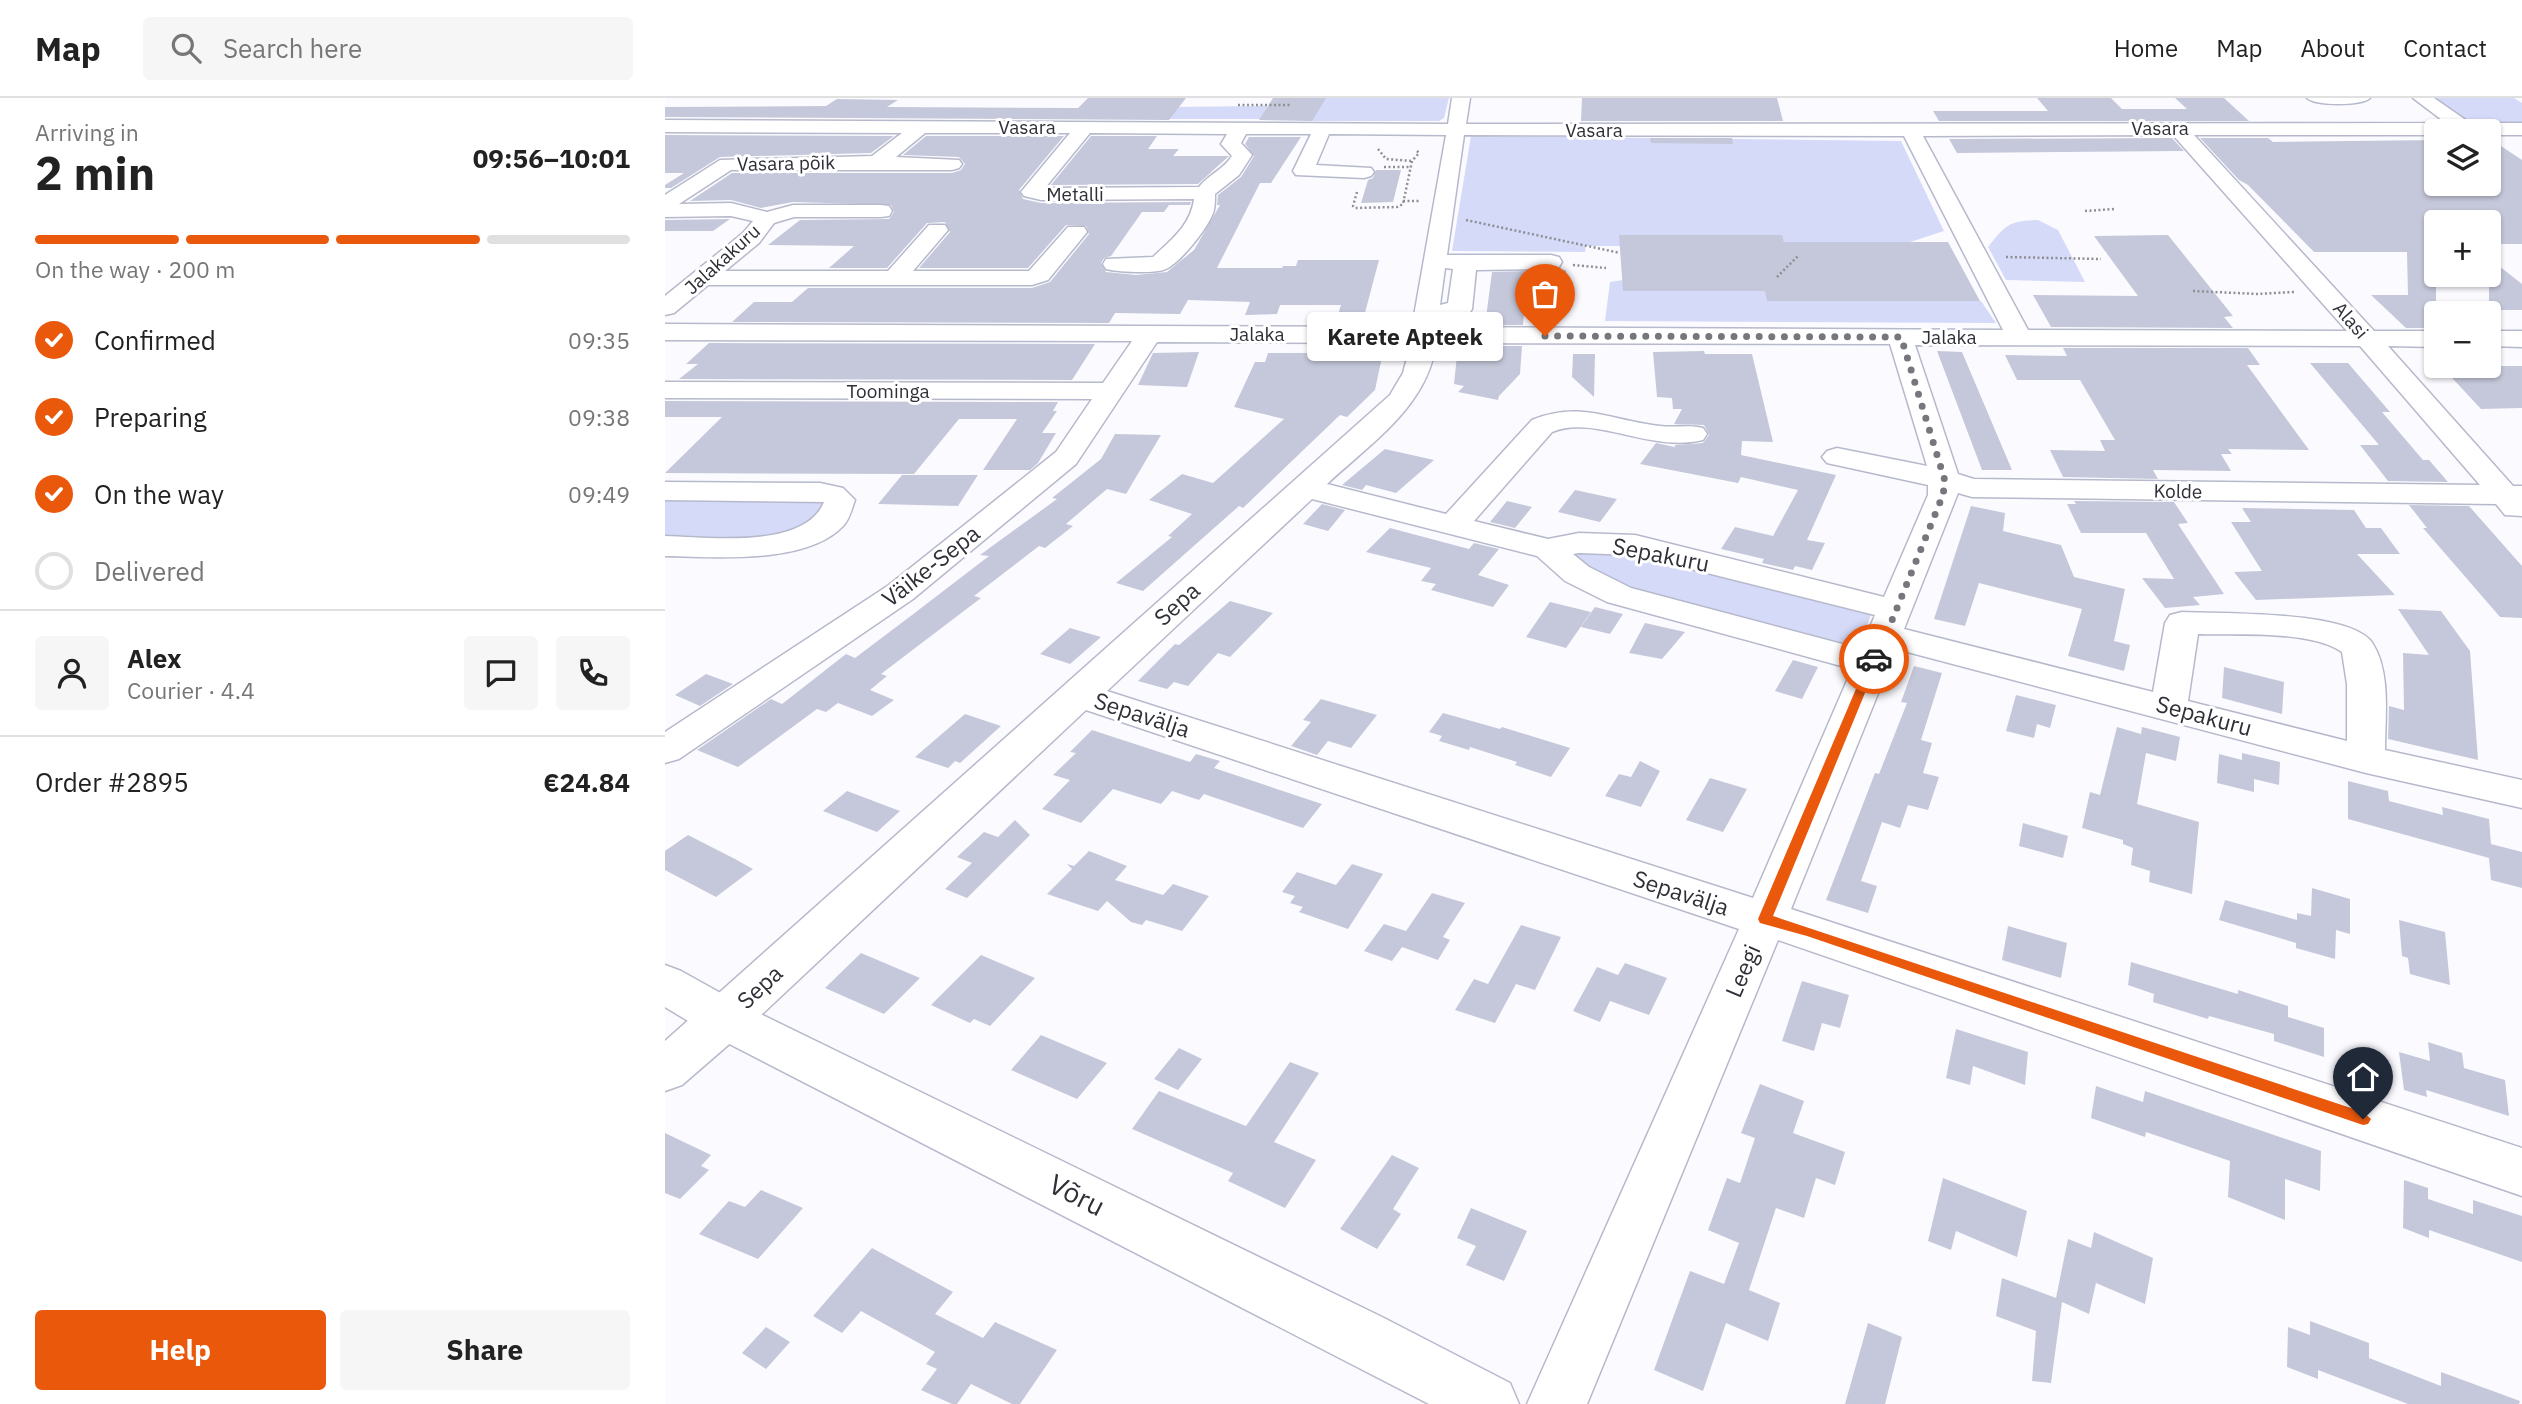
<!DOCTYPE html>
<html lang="en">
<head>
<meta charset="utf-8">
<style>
	:root { --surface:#fff; --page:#f6f6f6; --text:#222; --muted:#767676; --line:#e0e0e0; --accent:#ea580c }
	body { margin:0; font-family:"IBM Plex Sans",sans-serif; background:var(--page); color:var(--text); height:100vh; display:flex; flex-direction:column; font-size:26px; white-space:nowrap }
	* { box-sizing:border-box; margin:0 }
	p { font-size:23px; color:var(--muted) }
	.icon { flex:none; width:38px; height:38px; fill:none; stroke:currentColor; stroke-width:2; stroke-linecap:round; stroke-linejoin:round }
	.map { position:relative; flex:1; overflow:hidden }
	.details { display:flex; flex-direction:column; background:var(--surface); width:665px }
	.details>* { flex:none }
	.controls { position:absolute; left:1759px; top:21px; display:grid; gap:14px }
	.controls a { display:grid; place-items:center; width:77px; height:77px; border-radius:7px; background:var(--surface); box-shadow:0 2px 5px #0004; font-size:35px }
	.pin { position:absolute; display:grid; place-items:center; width:60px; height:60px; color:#fff; margin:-72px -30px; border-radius:50% 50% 50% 0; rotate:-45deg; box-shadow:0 0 7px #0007 }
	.pin .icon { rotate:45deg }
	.courier { position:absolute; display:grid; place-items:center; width:70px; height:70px; margin:-35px; border:5px solid #ea580c; border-radius:50%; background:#fff; color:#222; box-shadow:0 2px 9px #0007 }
	.bubble { position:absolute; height:49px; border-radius:7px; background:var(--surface); box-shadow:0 2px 5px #0004; font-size:23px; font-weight:700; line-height:49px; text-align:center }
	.summary em { font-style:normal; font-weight:700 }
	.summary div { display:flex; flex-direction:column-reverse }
	.summary { display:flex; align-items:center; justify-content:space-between; height:119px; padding:0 35px }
	h1 { font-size:46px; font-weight:700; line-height:52px }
	.bar { display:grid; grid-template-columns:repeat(4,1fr); gap:10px 7px; align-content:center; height:84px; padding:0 35px }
	.bar i { height:9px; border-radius:5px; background:var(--line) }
	.bar .on { background:var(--accent) }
	.bar p { grid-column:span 4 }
	.line { display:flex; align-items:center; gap:18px; padding:0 35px; border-top:2px solid var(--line) }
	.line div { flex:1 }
	.round { display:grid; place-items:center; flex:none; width:74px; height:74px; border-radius:7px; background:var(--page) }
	ol { padding:0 35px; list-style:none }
	li { display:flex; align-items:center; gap:21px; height:77px }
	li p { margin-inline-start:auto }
	li .icon { padding:7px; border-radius:50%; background:var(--accent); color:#fff; stroke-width:4 }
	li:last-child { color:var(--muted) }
	li i { width:38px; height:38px; border:4px solid var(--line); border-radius:50% }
	.action { display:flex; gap:14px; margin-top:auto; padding:14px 35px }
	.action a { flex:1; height:80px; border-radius:7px; background:var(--accent); color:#fff; font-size:28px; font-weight:700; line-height:80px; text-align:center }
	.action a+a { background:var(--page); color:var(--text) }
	header { display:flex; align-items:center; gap:42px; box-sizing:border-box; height:98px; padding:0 35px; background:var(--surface); border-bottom:2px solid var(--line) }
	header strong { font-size:33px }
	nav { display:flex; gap:38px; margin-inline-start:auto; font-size:24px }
	.search { width:490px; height:63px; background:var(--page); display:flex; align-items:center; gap:18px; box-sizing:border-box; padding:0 24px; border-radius:7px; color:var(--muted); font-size:26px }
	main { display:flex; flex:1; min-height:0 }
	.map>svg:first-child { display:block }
	.green { fill:#d5daf8 }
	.building { fill:#c5c8da }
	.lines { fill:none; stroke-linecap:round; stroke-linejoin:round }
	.minor-casing { stroke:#b6b9cb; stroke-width:3 }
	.major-casing { stroke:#b6b9cb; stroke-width:3 }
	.path { stroke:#8e8f94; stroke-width:2.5; stroke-dasharray:2 2.5; stroke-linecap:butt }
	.minor { fill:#fff; fill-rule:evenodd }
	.major { fill:#fff; fill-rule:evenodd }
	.route { fill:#ea580c }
	.done { stroke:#76777d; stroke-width:7; stroke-dasharray:0 12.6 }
	.labels { text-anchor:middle; stroke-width:6; stroke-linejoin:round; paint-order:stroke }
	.far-street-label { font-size:19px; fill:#2f3037; stroke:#fff }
	.street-label { font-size:23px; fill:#2f3037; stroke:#fff }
	.near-street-label { font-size:28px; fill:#2f3037; stroke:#fff }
</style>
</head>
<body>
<header>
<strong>Map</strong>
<div class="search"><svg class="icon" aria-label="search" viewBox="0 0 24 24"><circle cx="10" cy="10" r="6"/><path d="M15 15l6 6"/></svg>Search here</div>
<nav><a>Home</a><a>Map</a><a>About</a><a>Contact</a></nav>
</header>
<main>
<section class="details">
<div class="summary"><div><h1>2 min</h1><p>Arriving in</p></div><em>09:56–10:01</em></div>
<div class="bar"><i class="on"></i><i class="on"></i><i class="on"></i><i></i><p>On the way · 200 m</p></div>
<ol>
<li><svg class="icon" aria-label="check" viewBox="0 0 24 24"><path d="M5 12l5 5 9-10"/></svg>Confirmed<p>09:35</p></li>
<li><svg class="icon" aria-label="check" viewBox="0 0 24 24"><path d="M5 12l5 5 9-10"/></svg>Preparing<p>09:38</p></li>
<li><svg class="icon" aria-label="check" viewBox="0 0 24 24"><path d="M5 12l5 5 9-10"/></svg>On the way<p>09:49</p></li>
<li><i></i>Delivered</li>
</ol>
<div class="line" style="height:126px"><a class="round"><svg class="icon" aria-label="person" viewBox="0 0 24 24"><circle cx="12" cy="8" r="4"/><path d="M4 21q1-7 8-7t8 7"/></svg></a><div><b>Alex</b><p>Courier · 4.4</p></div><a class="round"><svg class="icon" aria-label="chat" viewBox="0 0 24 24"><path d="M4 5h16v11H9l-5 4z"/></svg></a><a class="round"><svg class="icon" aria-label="phone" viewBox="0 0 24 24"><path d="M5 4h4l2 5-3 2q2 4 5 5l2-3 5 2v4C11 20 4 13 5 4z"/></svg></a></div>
<div class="line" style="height:91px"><div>Order #2895</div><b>€24.84</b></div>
<div class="action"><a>Help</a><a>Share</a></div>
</section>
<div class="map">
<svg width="1857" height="1306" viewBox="0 0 1857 1306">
	<rect width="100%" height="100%" fill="#fbfbff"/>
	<path class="green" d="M651,0H784L779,20L774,23H638Z
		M1761,0H1849L1857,5V28H1804Z
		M602,8L597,21H480L502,9Z
		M806,38L1236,43L1279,133L1245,144H1119L1116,137H955V148H921L920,154L787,153Z
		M1373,122L1393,132L1420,184L1341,182L1323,149C1341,126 1344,123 1373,122Z
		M958,182L959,193H1137L1141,203H1316L1331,225L940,223L945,184Z
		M0,396L163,403L165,408L118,443L0,446Z
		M922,449L973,456L1206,517L1191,553L960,491L923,474L905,455Z"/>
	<path class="building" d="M423,0H521L504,22L0,19V9L161,8L172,1L233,2L222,9L413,10Z
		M608,0H661L647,23L594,22Z
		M917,0H1112L1118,23H916Z
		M1372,0H1446L1457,11H1522L1510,0H1559L1584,23H1274L1268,13H1383Z
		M0,37L229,38L206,55L55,59L6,90H0V87L19,75H0Z
		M261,38H399L354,92L358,101L376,105L526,104L525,107H504L499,114H477L446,158L439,160L436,165L441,174L471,177L502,174L529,152L555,107H552L553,97L576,79L589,58L580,46L584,39H636L606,85H595L552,170H617L618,168H631L633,162H714L697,226H670L676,207H615L612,216L580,217L585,204L523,202L515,216L450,215L444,225L67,224L89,204H127L143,190H367L385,184L424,136L421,128L401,127L363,170H254L285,134L280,124L262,125L222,170H164L189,148L103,147L135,122L224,121L229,114L226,107L128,104L96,110L66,102L25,103L67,75H287L296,72L300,66L294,59L238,57Z
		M426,38H492L483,51H514L508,58H564L533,86L386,87Z
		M985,40H1067L1068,46L986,45Z
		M1507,40L1519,53L1292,55L1284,41Z
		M1824,40L1857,62V146H1824V124H1771V230H1741L1706,197H1743L1742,154H1649L1583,87L1574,82L1535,40H1603L1608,44L1771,42V86H1824Z
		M711,72H736L728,104L696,105L703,82L708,80Z
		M65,121L48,133H0V122Z
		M954,137H1117L1119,144H1283L1315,203H1102L1100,193H958Z
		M1503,137L1568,218L1559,219L1568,230L1386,229L1368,197L1473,198L1429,138Z
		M1824,160L1857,186V212H1824Z
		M901,172L900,214H859L858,227H820L827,174Z
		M44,245L430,246L407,282L14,281L33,266H21Z
		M664,247H691L690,253L718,254L710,292L682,319L675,317L578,410L574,408L478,493L451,485L507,439L503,438L527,416L484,402L517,376L548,385L619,321L569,309L590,264H600L603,255H662Z
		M793,248H857L855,276L834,298L833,302L793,294L799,288L789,286Z
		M1398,250H1583L1595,267H1582L1644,352L1563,351L1567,356H1556L1566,373L1488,372L1493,381L1398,379L1385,352L1440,353L1435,342H1450L1415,282H1352L1340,257L1402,258Z
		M1039,253L1040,256H1087L1108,344L1077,343L1076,357L1171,377L1142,442L1160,445L1147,472L1130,468L1128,472L1097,465L1099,461L1056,451L1070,429L1108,438L1133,392L1076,379L1073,385L975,366L991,345L1010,349V347L1038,345L1044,337L1039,327L1009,326L1017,311H1008L1007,300L992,299L988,254Z
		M1272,253L1297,254L1347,372H1317Z
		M534,254L522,289L473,287L488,255Z
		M908,256H930L929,299L907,279Z
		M1645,265H1683L1725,314H1717L1758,362H1764L1783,384L1723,383L1695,347H1714Z
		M1776,268H1857V310L1816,311Z
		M0,303L393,304L388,313H392L377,335H391L373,365L365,372H318L352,321H294L249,376L0,375L57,319H0Z
		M450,336L496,337L461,396L442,391L401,426L408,428L380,450L374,448L309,498L316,500L216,576L222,578L205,592L229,602L207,618L173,605L161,614L152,611L73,669L32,652L106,601L117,606L181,556L190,560L247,517L324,458L315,457L392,401L387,400L436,361Z
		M720,351L769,362L731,395L701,387L697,392L677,387Z
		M237,377H313L293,408L213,406Z
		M910,392L952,401L935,424L893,414Z
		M842,403L867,409L850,430L825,424Z
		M1409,403L1509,404L1523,425L1513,426L1559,496L1528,499L1535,507L1500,510L1477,480L1509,481L1481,435H1416L1402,406H1411Z
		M657,406L680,412L663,433L638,426Z
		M1744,407L1804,408L1857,468V520L1835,519L1758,430H1762Z
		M1306,408L1340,415L1338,433L1396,447L1409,479L1460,491L1449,543L1465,547L1459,573L1403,558L1417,511L1314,485L1300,528L1269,521Z
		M1577,410L1689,412L1701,430H1716L1735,456H1692L1730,497L1591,502L1569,474L1597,473L1566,424H1586Z
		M725,430L804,451L809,445L834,451L813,477L844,487L828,509L766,492L771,486L756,483L766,470L701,454Z
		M565,503L608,515L565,559L553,555L523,588L509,584L502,591L473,583L510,546L514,547Z
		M885,504L926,514L901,550L861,539Z
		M930,509L958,516L945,536L916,529Z
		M1733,511L1776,513L1805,553L1813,662L1723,641L1724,608L1739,612L1738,555L1764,557Z
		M980,525L1020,534L997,561L964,555Z
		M405,530L436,539L405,566L375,556Z
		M1128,562L1153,569L1137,601L1110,593Z
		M1249,568L1277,575L1256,642L1267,645L1258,675L1274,679L1263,712L1243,707L1235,730L1217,724L1196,783L1212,788L1203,815L1161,802L1210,675L1214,676L1242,605L1236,604Z
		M1559,569L1619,584L1617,616L1557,600Z
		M41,576L68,586L35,608L10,597Z
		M1351,597L1391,607L1385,630L1372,626L1369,640L1341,633Z
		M656,601L712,617L686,650L663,643L652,657L626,648L646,624L638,622Z
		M778,615L835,631L837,629L905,650L886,679L850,667L852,664L805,649L804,652L774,643L777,638L764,634Z
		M300,616L336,628L295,665L290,663L283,670L250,659Z
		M1452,629L1476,636L1477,629L1515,639L1511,663L1481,655L1472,706L1534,724L1527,796L1484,784L1485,773L1466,767L1468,750L1458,746V742L1417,730L1425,694L1435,697Z
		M427,632L525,664L531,656L555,663L549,670L657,706L638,730L539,696L534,702L507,693L496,706L448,691L416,725L377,711L405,682L388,677L411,655L405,654Z
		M1577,655L1615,664L1614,687L1589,681V694L1552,685L1554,656L1577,662Z
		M975,663L995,673L976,709L940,698L954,676L966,679Z
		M1045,680L1082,691L1058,734L1021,722Z
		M1683,683L1723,693L1724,703L1778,717L1777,709L1824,721L1826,746L1857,754V790L1826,782L1824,760L1683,721Z
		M182,693L235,713L212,734L158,713Z
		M350,722L365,737L302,800L280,791L307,765L292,759L319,734L333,739Z
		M1358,725L1403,738L1398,760L1354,748Z
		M23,737L70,761L88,771L51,799L0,772V753Z
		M424,753L462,768L450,782L498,797L508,786L544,798L517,833L481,822L477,827L466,824L442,803L433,813L382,796L407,771L402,766L409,768Z
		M687,766L718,776L683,831L634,814L638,809L625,805L630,798L617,794L632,774L671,787Z
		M1647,790L1685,801V836L1671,832L1670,861L1631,850V845L1554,822L1560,802L1632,822V815L1646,818Z
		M767,795L800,805L778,839L785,842L773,862L737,849L727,863L699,853L719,826L741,833Z
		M1734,822L1780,834L1785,887L1745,876L1743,860L1737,858Z
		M856,827L896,839L870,892L851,886L830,925L790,912L809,881L823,886Z
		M1343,828L1402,845L1396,880L1337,862Z
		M196,855L255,880L219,916L160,890Z
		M316,857L370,880L325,928L309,921L305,925L266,907Z
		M1466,864L1573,896V892L1623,908V919L1659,930V959L1609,943V936L1544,918L1543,921L1488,904L1489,896L1463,887Z
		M960,865L1002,880L984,917L945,903L935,924L908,913L932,869L953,877Z
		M1137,883L1184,897L1175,930L1157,925L1149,953L1117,943Z
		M1291,931L1363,954L1360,987L1308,968L1305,987L1281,980Z
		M376,937L442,965L412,1001L346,972Z
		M1763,944L1797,955L1799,970L1840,982L1844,1018L1761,992L1762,999L1739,992L1734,954L1765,963Z
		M514,950L537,961L513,992L489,981Z
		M625,964L654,975L609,1044L651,1062L620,1110L563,1083L568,1075L467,1031L494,993L581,1028Z
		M1095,986L1139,1003L1128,1035L1180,1054L1170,1087L1151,1080L1139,1120L1111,1110L1084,1192L1115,1205L1103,1243L1061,1225L1038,1293L989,1272L1025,1173L1059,1186L1074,1145L1043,1132L1062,1080L1075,1085L1090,1040L1076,1035Z
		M1431,988L1478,1004L1480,993L1656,1053L1655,1093L1620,1081V1122L1563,1099L1565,1063L1481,1034L1480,1039L1426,1020Z
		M0,1035L46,1057L36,1068L44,1072L15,1101L0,1095Z
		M727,1057L754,1070L728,1111L736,1116L712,1151L675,1131Z
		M1278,1080L1362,1113L1352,1159L1291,1133L1286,1152L1263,1143Z
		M1739,1082L1763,1090V1101L1808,1116V1102L1857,1118V1164L1764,1132V1140L1738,1130Z
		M96,1092L138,1110L93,1161L34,1136L64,1103L80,1109Z
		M806,1110L862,1133L839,1183L801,1167L811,1148L792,1140Z
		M1429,1134L1488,1160L1480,1206L1431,1185L1424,1216L1397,1204L1386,1285L1367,1283L1371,1233L1331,1218L1337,1180L1391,1200L1403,1141L1426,1150Z
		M207,1150L288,1194L270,1216L318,1240L330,1224L392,1252L355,1306H347L306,1286L292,1306H287L256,1292L272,1271L261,1266L270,1254L196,1213L177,1235L148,1218Z
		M1645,1223L1704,1245V1260L1776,1288V1274L1855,1303L1854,1306H1743L1653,1272V1281L1622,1269L1623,1229L1645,1237Z
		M1203,1225L1237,1239L1220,1306H1180Z
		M101,1229L125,1244L101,1271L77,1255Z"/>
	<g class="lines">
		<defs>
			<path id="minor" d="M787,0H805L801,26L1781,25L1748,0H1769L1805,25H1857V37H1824V33H1771V37H1529L1709,233H1771V249L1723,248L1848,388H1857V418L1840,417L1831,406L1307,399L1293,395L1239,531L1488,594L1500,525L1505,517L1517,514C1556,516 1688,512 1708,546C1726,575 1720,619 1720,652L1857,682V710L1701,675L1231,551L1126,811L1857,1050V1098L1113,842L922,1306H862L1074,831L421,612L77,935L17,987L0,993V943L725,297L738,275L746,245L492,244L411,366L248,501L14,661L0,665V634L224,487L391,354L427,301L0,300V284L438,285L467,243L0,242V226L747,229L781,37L664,36L651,67L706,70L709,74L706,78L699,80L631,77L628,73L646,36H581L576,45L587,57L574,77L550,96C550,101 550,107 549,112C545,128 516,164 501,171C490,176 453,174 441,171L438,166L441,161L488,159C506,142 526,127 529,101L376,102L359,98L356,94L405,35H260L231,59L294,62L297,66L294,70L287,72H66L14,106L66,105L102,114L128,107H216L224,108L227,113L224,118L216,119H129L109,125L94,145L60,173H223L264,127H280L283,132L248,173H364L403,129H419L422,134L383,182L367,187H43L9,215L0,217V198L78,135L88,123L66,118L0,119V97L55,62L207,58L237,35L0,34V22L783,26ZM425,35L562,36L556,46L567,58C558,72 544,76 534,89L380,90ZM799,37L1239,38L1338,232L772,229V222L804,216L807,211L811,172L886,171L894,169L897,164L894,159L886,157H782ZM1508,37L1682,233L1363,232L1258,38ZM780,170L788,171L783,205L775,207ZM771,245L1225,246L1262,368L1172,350L1162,353L1157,359L1162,365L1263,387V397L1219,499L970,437L914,435L883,441L809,423L887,334C929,316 985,355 1038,342L1042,336L1038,330C1024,326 1010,330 995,328C947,323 916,302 867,322L781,416L662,386C706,345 763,308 771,245ZM1250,247L1695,248L1815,387L1309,381L1293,376ZM647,401L872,458L900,483L942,504L1187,571L1088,800L442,593ZM914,455L970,457L1210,517L1196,551L966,490L924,469L908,456ZM1533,536C1571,537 1646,532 1677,554L1682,586V643L1523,603Z
				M1642,0H1705C1697,8 1650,8 1642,0Z
				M1824,233H1857V249L1824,248Z
				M0,384L155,385L178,390L190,402C187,410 185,420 179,427C143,467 50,459 0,458V438C42,439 140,452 159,404L0,402Z"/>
			<path id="major" d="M0,867L16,873L77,907L717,1219L845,1285L854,1306H764L43,935L0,909Z"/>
		</defs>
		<use href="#minor" class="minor-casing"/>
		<use href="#major" class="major-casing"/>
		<path class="path" d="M573,7H625
			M713,51L721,61L747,63
			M719,69H746
			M692,94L688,108L690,110L732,109L738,106L747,63L754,55L751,52
			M738,103H756
			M1420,113L1449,111
			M801,122L955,155
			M1341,159L1436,161
			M908,167L941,170
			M1112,179L1133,158
			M1528,193L1593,196L1629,194"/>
		<use href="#minor" class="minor"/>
		<use href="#major" class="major"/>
	</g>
	<path class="route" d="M1205,558L1214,561L1108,818L1698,1014L1706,1021L1703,1026L1698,1027L1142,838L1095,825L1093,821Z"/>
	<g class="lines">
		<path class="done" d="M880,238L1236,239L1280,383L1278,397L1221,537L1209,561"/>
	</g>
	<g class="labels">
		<g class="far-street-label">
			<text x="362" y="36">Vasara</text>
			<text x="1495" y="37">Vasara</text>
			<text x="929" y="39">Vasara</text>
			<text transform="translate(121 65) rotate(-1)" y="7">Vasara põik</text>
			<text x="410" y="103">Metalli</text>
			<text transform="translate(57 161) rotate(-42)" y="7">Jalakakuru</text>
			<text transform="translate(1686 222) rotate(49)" y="7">Alasi</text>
			<text x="592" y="243">Jalaka</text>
			<text x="1284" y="246">Jalaka</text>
			<text x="223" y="300">Toominga</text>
			<text transform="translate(1513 393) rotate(1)" y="7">Kolde</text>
		</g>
		<g class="street-label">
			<text transform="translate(996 457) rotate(11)" y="8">Sepakuru</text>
			<text transform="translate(266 468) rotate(-38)" y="8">Väike-Sepa</text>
			<text transform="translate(512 506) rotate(-42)" y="8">Sepa</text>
			<text transform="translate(477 617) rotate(18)" y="8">Sepavälja</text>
			<text transform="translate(1539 618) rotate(15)" y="8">Sepakuru</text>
			<text transform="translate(1016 795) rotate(18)" y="8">Sepavälja</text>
			<text transform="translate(1078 873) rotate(-67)" y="8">Leegi</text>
			<text transform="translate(95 889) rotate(-43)" y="8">Sepa</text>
		</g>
		<g class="near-street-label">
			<text transform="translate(412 1097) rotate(27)" y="10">Võru</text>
		</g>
	</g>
</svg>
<div class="controls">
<a><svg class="icon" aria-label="layers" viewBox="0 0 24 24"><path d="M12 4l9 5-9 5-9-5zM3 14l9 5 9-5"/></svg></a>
<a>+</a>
<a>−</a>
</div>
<div class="pin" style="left:880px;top:238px;background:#ea580c"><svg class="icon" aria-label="bag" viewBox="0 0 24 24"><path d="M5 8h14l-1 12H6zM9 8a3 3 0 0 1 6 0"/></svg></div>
<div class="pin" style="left:1698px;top:1021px;background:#1f2937"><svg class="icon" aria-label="home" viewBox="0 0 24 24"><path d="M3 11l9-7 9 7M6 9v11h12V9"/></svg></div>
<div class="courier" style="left:1209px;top:561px"><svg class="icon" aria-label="car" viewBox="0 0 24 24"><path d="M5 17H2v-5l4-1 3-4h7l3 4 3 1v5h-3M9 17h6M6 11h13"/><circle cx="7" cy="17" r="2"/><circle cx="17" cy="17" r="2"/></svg></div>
<div class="bubble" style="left:642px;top:214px;width:196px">Karete Apteek</div>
</div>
</main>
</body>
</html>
